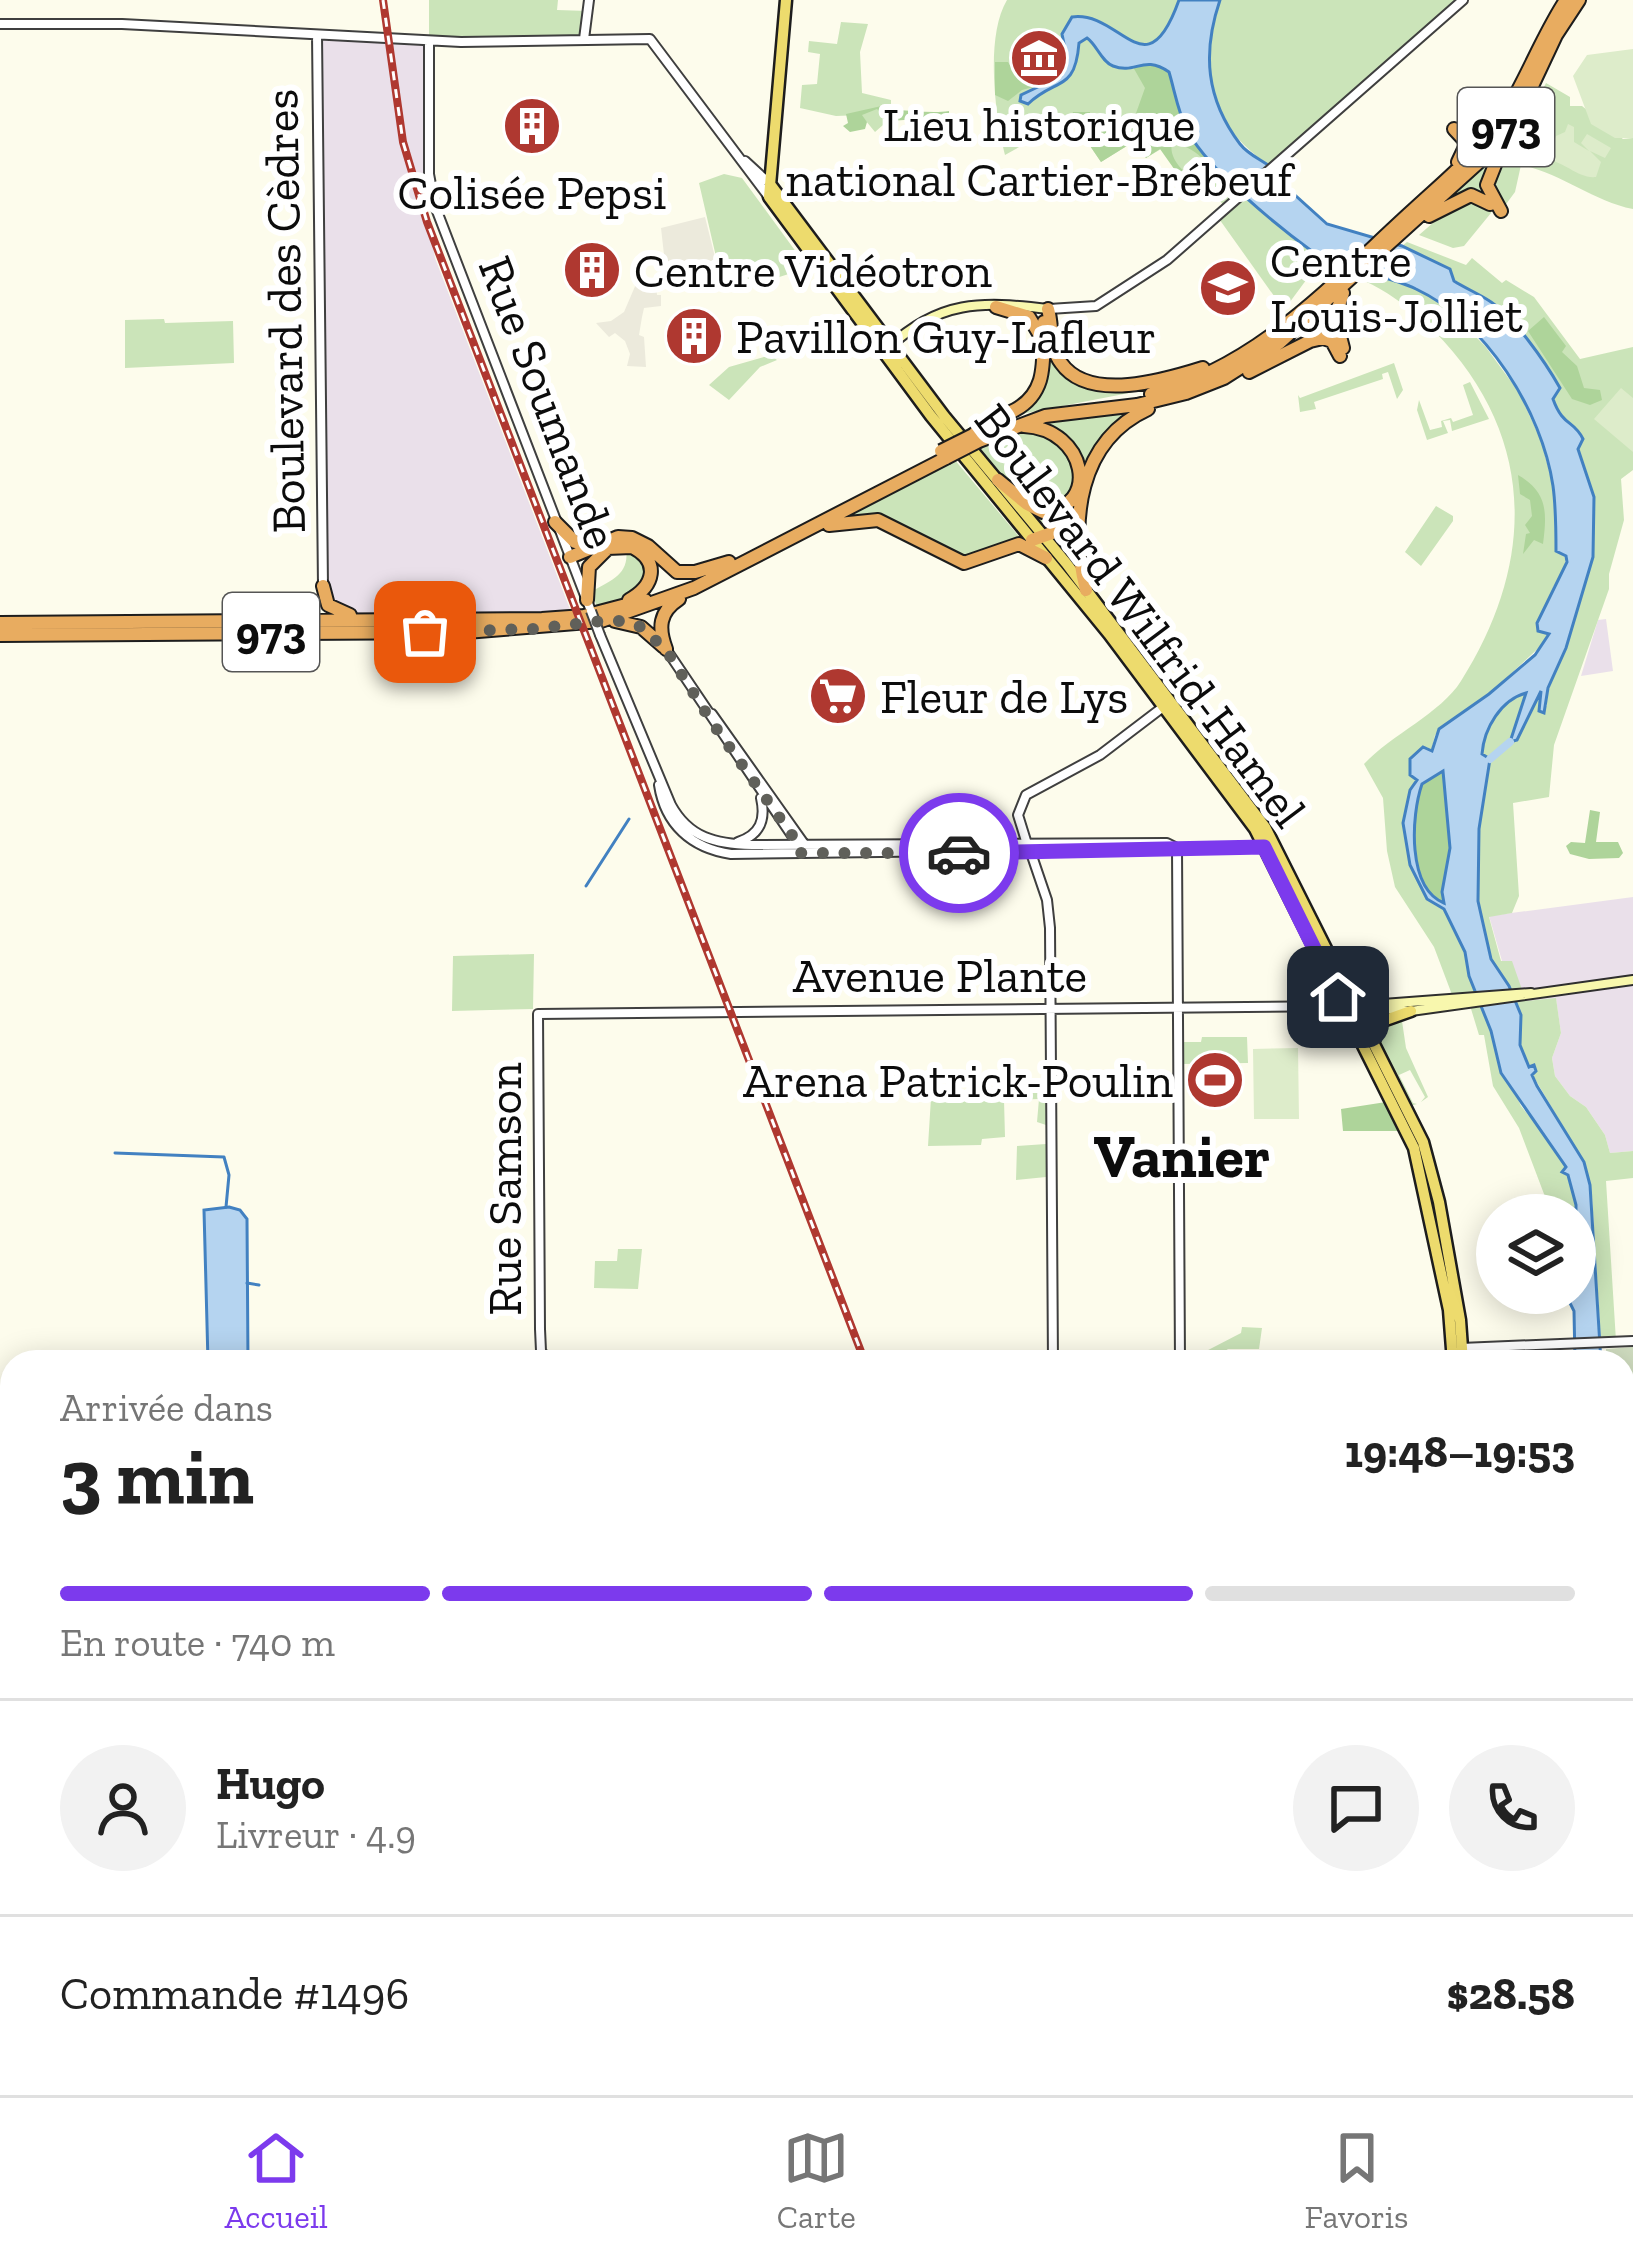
<!DOCTYPE html>
<html lang="fr">
<head>
<meta charset="utf-8">
<style>
	:root { --surface:#fff; --page:#f2f2f2; --text:#222; --muted:#767676; --line:#e0e0e0; --accent:#7c3aed }
	body { margin:0; font-family:"Zilla Slab",serif; background:var(--page); color:var(--text); height:100vh; display:flex; flex-direction:column; font-size:45px; white-space:nowrap }
	* { box-sizing:border-box; margin:0 }
	p { font-size:39px; color:var(--muted) }
	.icon { flex:none; width:66px; height:66px; fill:none; stroke:currentColor; stroke-width:2; stroke-linecap:round; stroke-linejoin:round }
	.map { position:relative; flex:1; overflow:hidden }
	.side { position:absolute; left:0px; top:1350px; width:1635px; height:747px; display:flex; flex-direction:column; background:var(--surface); border-radius:36px 36px 0 0; box-shadow:0 6px 30px #0003 }
	.side>* { flex:none }
	.buttons { position:absolute; left:1476px; top:1194px; display:grid; gap:24px }
	.buttons a { display:grid; place-items:center; width:120px; height:120px; border-radius:50%; background:var(--surface); box-shadow:0 6px 30px #0003; font-size:60px }
	.pin { position:absolute; display:grid; place-items:center; width:102px; height:102px; color:#fff; margin:-51px; border-radius:24px; box-shadow:0 6px 18px #0006 }
	.courier { position:absolute; display:grid; place-items:center; width:120px; height:120px; margin:-60px; border:9px solid #7c3aed; border-radius:50%; background:#fff; color:#222; box-shadow:0 3px 15px #0007 }
	.summary em { font-style:normal; font-weight:700 }
	.summary div { display:flex; flex-direction:column-reverse }
	.summary { display:flex; align-items:center; justify-content:space-between; height:204px; padding:0 60px }
	h1 { font-size:78px; font-weight:700; line-height:90px }
	.bar { display:grid; grid-template-columns:repeat(4,1fr); gap:18px 12px; align-content:center; height:144px; padding:0 60px }
	.bar i { height:15px; border-radius:9px; background:var(--line) }
	.bar .current { background:var(--accent) }
	.bar p { grid-column:span 4 }
	.line { display:flex; align-items:center; gap:30px; padding:0 60px; border-top:3px solid var(--line) }
	.line div { flex:1 }
	.round { display:grid; place-items:center; flex:none; width:126px; height:126px; border-radius:63px; background:var(--page) }
	.dock { display:flex; justify-content:space-around; align-items:center; height:168px; border-top:3px solid var(--line); background:var(--surface); font-size:33px; color:var(--muted) }
	.dock a { display:grid; justify-items:center; gap:6px }
	.dock .current { color:var(--accent) }
	.map>svg:first-child { display:block }
	.industrial { fill:#eae0ea }
	.green { fill:#cbe4b9 }
	.forest { fill:#aed49a }
	.cemetery { fill:#d0ddc0 }
	.pitch { fill:#ddecca }
	.plaza { fill:#eceadc }
	.water { fill:#b5d4f0; stroke:#4281c1; stroke-width:3; fill-rule:evenodd }
	.lines { fill:none; stroke-linecap:round; stroke-linejoin:round }
	.stream { stroke:#4281c1; stroke-width:3 }
	.river { stroke:#b5d4f0; stroke-width:8 }
	.tertiary-casing { stroke:#3f3f3f; stroke-width:12 }
	.secondary-casing { stroke:#2e2e2e; stroke-width:12 }
	.primary-casing { stroke:#1d1d1d; stroke-width:15 }
	.motorway-casing { stroke:#1d1d1d; stroke-width:16 }
	.tertiary { stroke:#fff; stroke-width:8 }
	.secondary { stroke:#f8f7ad; stroke-width:8 }
	.primary { stroke:#eddb6d; stroke-width:10 }
	.motorway { stroke:#e8ac60; stroke-width:12 }
	.rail-casing { stroke:#af3830; stroke-width:8 }
	.rail { stroke:#fff; stroke-width:3; stroke-dasharray:9; stroke-linecap:butt }
	.tertiary-bridge-casing { stroke:#3f3f3f; stroke-width:12; stroke-linecap:butt }
	.motorway-bridge-casing { stroke:#1d1d1d; stroke-width:16; stroke-linecap:butt }
	.tertiary-bridge { stroke:#fff; stroke-width:8 }
	.motorway-bridge { stroke:#e8ac60; stroke-width:12 }
	.done { stroke:#60605a; stroke-width:12; stroke-dasharray:0 21.6 }
	.route { stroke:#7c3aed; stroke-width:15 }
	.labels { text-anchor:middle; stroke-width:12; stroke-linejoin:round; paint-order:stroke }
	.shield { fill:#fff; stroke:#555; stroke-width:3 }
	.shield-label { font-size:45px; font-weight:bold; fill:#0c0c0c }
	.poi-label { font-size:48px; fill:#0c0c0c; stroke:#fff; text-anchor:start }
	.street-label { font-size:48px; fill:#0c0c0c; stroke:#fff }
	.district-label { font-size:60px; font-weight:bold; fill:#0c0c0c; stroke:#fff }
</style>
</head>
<body>
<div class="map">
<svg width="1633" height="2095" viewBox="0 0 1633 2095">
	<rect width="100%" height="100%" fill="#fdfcec"/>
	<path class="industrial" d="M317,35L429,41L423,191L435,258L573,617L342,614L326,601Z
		M1606,619L1613,671L1581,676L1598,620Z
		M1633,897V1151L1610,1153L1605,1135L1586,1107L1570,1096L1555,1076L1552,1058L1561,1033L1556,999L1526,1002L1502,961L1489,916Z
		M0,1479H12V1962H0Z
		M1633,1898V2095H1328L1330,2085H1623V1899Z"/>
	<path class="green" d="M429,0H558L557,10L588,11L584,39L429,41Z
		M1007,0H1179C1175,11 1172,29 1163,37C1143,55 1108,31 1091,18L1062,39C1077,86 1046,77 1019,98L1032,101C1057,74 1075,97 1079,43L1090,38L1104,59L1133,67L1242,191L1287,231L1333,261L1391,277L1440,301L1485,346L1518,391L1541,440L1553,486L1556,551L1566,558L1563,575L1553,587L1550,631L1544,643L1489,694L1435,735L1431,752L1427,747L1410,759V775L1417,780L1410,790L1403,823L1410,866L1427,899L1444,909L1465,952L1469,976L1491,1031L1501,1072L1509,1080L1521,1106L1563,1158L1576,1205L1575,1215H1552L1519,1128L1493,1086L1484,1035H1479L1468,999L1454,1000L1434,947L1395,887L1387,851L1383,798L1364,764C1391,735 1441,713 1461,681C1537,561 1536,434 1434,331C1404,301 1360,270 1315,268L1284,310L1217,216L1225,207L1202,179L1189,190L1161,149L1146,158L1138,147L1130,144L1101,162L1071,118L1005,155C995,115 985,37 1007,0Z
		M1220,0H1463L1271,166C1209,127 1197,68 1220,0Z
		M841,22L868,24L860,52L862,93L891,100V118L875,132L861,115L836,116L800,108L802,85L817,84L820,54L808,52L809,41L837,44Z
		M1546,83L1570,97V106H1582L1623,139L1633,138V209C1593,201 1561,173 1521,165L1515,192L1501,211L1478,196L1422,217L1532,86L1542,91Z
		M724,174L742,178L802,260L795,272L742,289L738,270L720,274L699,183Z
		M1471,197L1491,209V213L1464,246L1453,248L1419,235L1457,202Z
		M1407,242L1466,265L1472,258L1502,283L1506,280L1534,297L1580,359L1633,347V470L1621,479L1624,520L1609,574V589L1554,745L1549,797L1513,803L1519,896L1512,913L1489,917L1501,961H1512L1526,1001L1556,998L1561,1033L1552,1058L1555,1076L1570,1096L1586,1107L1605,1135L1610,1153L1633,1151V1178L1606,1181L1616,1341L1601,1342L1592,1196L1584,1162L1532,1074L1520,1045L1521,1015L1509,986L1491,959L1482,927L1477,883L1478,839L1490,759L1481,754C1485,728 1501,700 1526,693L1511,742L1517,739L1541,690L1543,700L1539,706H1547C1547,683 1560,665 1567,643C1594,563 1605,532 1578,449L1583,438C1573,420 1563,427 1552,399L1559,387L1512,321L1488,300L1454,281L1450,269L1402,246Z
		M164,319L165,323L233,321L234,363L125,368V320Z
		M1046,324L1069,377L1165,386L1011,416L1033,401Z
		M771,355L777,360L760,367L729,400L709,385L729,367Z
		M1394,363L1403,390L1397,399L1388,372L1382,374L1383,379L1314,402L1316,409L1300,412L1298,395L1300,398Z
		M1470,382L1489,419L1452,431L1450,420L1443,421L1448,433L1427,440L1417,410L1419,400L1430,430L1442,427L1441,421L1451,418L1453,422L1473,415L1463,385Z
		M1139,410L1110,430L1074,519L1049,531L1034,513L1066,508L1081,468L1044,424Z
		M1027,430L1049,433C1069,457 1082,472 1064,502L1041,508L1016,491L977,447Z
		M954,459L1022,540L962,560L902,527L844,518Z
		M1436,506L1453,516V521L1421,566L1405,552Z
		M626,549L638,554L648,576L628,598L598,609L591,592C610,581 630,575 626,549Z
		M534,954L533,1009L452,1011L453,956Z
		M1402,1021L1406,1048L1428,1097L1421,1102L1425,1097L1410,1070L1399,1075L1413,1103L1417,1104L1410,1106L1379,1042L1383,1025Z
		M1202,1037H1247L1248,1063L1183,1064V1042H1201Z
		M1042,1086L1051,1095L1046,1125L1037,1122L1039,1099L1004,1100L1005,1137L982,1139L981,1145L928,1146L931,1098H1014Z
		M1046,1144V1177L1016,1180L1017,1146Z
		M618,1249H642L638,1289L594,1288L595,1261H617Z
		M1242,1327L1262,1328L1259,1349H1228L1209,1362H1185L1241,1333Z"/>
	<path class="forest" d="M995,62H1008L1013,70L1029,78L1046,73L1056,81L1022,90L1008,101L995,95Z
		M1143,62H1153L1168,71C1186,127 1195,150 1240,189L1230,192L1229,186L1223,185C1211,165 1195,146 1172,143C1168,159 1186,176 1200,181L1189,190L1160,149L1146,158L1138,147L1130,144L1101,162L1071,118L1073,112H1090V124L1100,133L1135,116L1145,88L1133,67Z
		M886,105L891,110C911,110 932,114 949,111V117L889,121L877,109L862,115L867,122L865,129L850,132L843,126L848,123L846,114Z
		M1544,317L1566,346L1562,352L1577,366L1584,388L1600,390L1602,400L1590,405L1572,399L1528,331Z
		M1518,475C1548,492 1547,513 1543,544L1534,540L1523,554L1526,534L1530,533L1525,525L1532,516L1530,500L1520,494Z
		M1443,770L1450,848L1445,903C1407,889 1411,816 1422,784Z
		M1590,810L1600,812L1596,842H1618L1623,853L1619,858L1589,859L1570,854L1566,846L1571,842L1585,843Z
		M1386,1102L1398,1131H1343L1341,1109Z"/>
	<path class="cemetery" d="M1633,1347V1604L1623,1635V1362H1606V1349Z
		M1095,2085H1308L1307,2095H1097Z"/>
	<path class="pitch" d="M1633,49V138H1615L1591,124L1573,76L1587,55Z
		M1568,124L1574,127V142L1589,151L1581,143L1587,134L1611,148L1605,158L1590,151L1601,162L1596,177C1578,179 1563,160 1546,160L1556,136L1565,132Z
		M1621,388L1633,398V452L1594,419Z
		M1298,1048L1299,1119H1254L1253,1049Z"/>
	<path class="plaza" d="M705,217L718,269L667,281L661,228Z
		M636,284L656,285L657,295H661V306L644,308L642,317L639,335L644,337L646,367L627,366L630,354L625,341L615,333L609,337L596,323L611,321L624,312Z"/>
	<path class="water" d="M1179,0H1220C1202,53 1206,99 1240,144C1250,157 1266,161 1278,173L1275,177L1327,224L1402,246L1450,269L1454,281C1465,288 1477,293 1488,300C1513,315 1546,363 1560,388L1553,399C1563,427 1574,420 1583,439L1578,449L1594,497L1593,557L1566,648L1548,688L1544,713L1539,711L1541,691L1517,740L1510,742L1526,693C1501,700 1484,728 1482,754L1490,759L1479,829L1478,901L1491,959L1509,986L1521,1015L1520,1045L1529,1067L1534,1065L1536,1071L1532,1075L1537,1086L1584,1162L1590,1185L1601,1362H1575L1574,1311L1565,1293H1575L1576,1205L1568,1175L1562,1172L1566,1167L1501,1073L1491,1031L1469,976L1465,952L1444,909L1427,899L1410,865L1403,823L1410,790L1417,780L1410,775V759L1423,747L1432,751L1439,729L1489,694L1535,655L1549,634L1538,631L1537,623L1567,562L1566,556L1556,551C1556,530 1556,508 1553,486C1542,411 1486,322 1416,289C1388,275 1335,269 1313,252C1276,225 1211,172 1188,132C1178,113 1175,92 1169,72C1143,54 1136,75 1113,66C1101,61 1097,45 1087,38L1079,43C1075,93 1056,77 1028,104L1020,101L1021,95L1061,76L1067,59L1062,34L1072,17C1121,10 1146,93 1179,0ZM1443,771L1450,848L1442,892L1444,903C1407,888 1411,816 1422,784Z
		M229,1207L240,1210L247,1219L248,1362H208L204,1210Z"/>
	<g class="lines">
		<path class="stream" d="M586,886L629,819
			M115,1153L224,1157L229,1175L226,1207
			M247,1283L259,1285
			M0,1701H4"/>
		<path class="river" d="M1490,759L1510,742"/>
		<defs>
			<path id="tertiary" d="M0,24H122L461,42L650,39L768,196
				M317,35L323,586
				M584,39L589,0
				M429,41V174L435,206L591,611
				M745,161L769,183
				M1049,309L1096,306L1167,260L1463,0
				M600,635L671,805C689,838 716,844 752,845L1167,843L1177,848
				M666,649L799,846
				M712,714L807,848
				M659,785C665,824 691,848 731,854L1266,847
				M738,842C760,835 766,820 761,798
				M1027,844L1018,815L1026,795L1100,755L1167,704
				M1177,848L1180,1362
				M1031,853L1047,900L1050,928L1053,1362
				M1461,1348L1633,1341
				M549,1362L541,1351L540,1329L538,1014L1343,1006
				M1623,1661L1633,1631
				M0,1811H12"/>
			<path id="secondary" d="M888,348C939,300 981,301 1048,309
				M1356,1006L1531,993
				M1356,1007L1411,1011L1633,980
				M0,1453H12
				M0,1474H12
				M1623,1889L1633,1887
				M855,2085L857,2095"/>
			<path id="primary" d="M786,0L769,197L931,416L1109,634L1255,829L1414,1148L1449,1310L1453,1362
				M770,184L944,416L1066,563L1265,827L1423,1142L1439,1202L1460,1320L1463,1362
				M1374,1041L1380,1022L1411,1011
				M1311,2095L1313,2085
				M1321,2095L1322,2085"/>
			<path id="motorway" d="M1454,129L1467,143L1458,162
				M1501,211L1487,185L1504,142
				M1429,216L1471,195L1490,204
				M1343,293L1335,317L1343,348
				M996,307L1029,317L1041,337
				M1048,309C1053,327 1049,347 1061,363C1089,403 1165,380 1203,368
				M1249,372L1310,341L1323,338L1332,341L1340,356
				M1151,394C1258,367 1332,284 1411,212C1440,185 1471,160 1495,128C1524,88 1539,41 1566,0
				M973,435C985,424 1000,417 1015,410C1050,391 1042,357 1044,322
				M979,441L1045,416L1137,405L1186,393L1224,378L1279,343L1490,152L1532,86L1556,35L1579,0
				M998,480L1027,504L1043,512C1101,508 1087,429 1024,426
				M555,522L575,542L593,546
				M829,525L878,520L964,563L1019,544L1046,558
				M1032,540L1066,528L1079,515
				M607,548L632,547C661,562 654,586 629,600
				M570,557L618,537L632,538L648,546L677,572H695L729,562
				M323,586L328,605L350,615
				M1086,590C1069,522 1078,441 1148,409
				M587,600L589,567L609,547
				M615,621L641,627L664,647
				M0,623L542,619L584,616L645,600
				M0,635L466,632L601,621L694,588L946,458
				M666,649C658,628 659,612 679,599"/>
		</defs>
		<use href="#tertiary" class="tertiary-casing"/>
		<use href="#secondary" class="secondary-casing"/>
		<use href="#primary" class="primary-casing"/>
		<use href="#motorway" class="motorway-casing"/>
		<use href="#tertiary" class="tertiary"/>
		<use href="#secondary" class="secondary"/>
		<use href="#primary" class="primary"/>
		<use href="#motorway" class="motorway"/>
		<defs>
			<path id="rail" d="M383,0L403,142L427,222L865,1362
				M1086,2085L1088,2095"/>
		</defs>
		<use href="#rail" class="rail-casing"/>
		<use href="#rail" class="rail"/>
		<defs>
			<path id="tertiary-bridge" d="M591,611L600,635"/>
			<path id="motorway-bridge" d="M941,451L973,435
				M946,458L979,441"/>
		</defs>
		<use href="#tertiary-bridge" class="tertiary-bridge-casing"/>
		<use href="#motorway-bridge" class="motorway-bridge-casing"/>
		<use href="#tertiary-bridge" class="tertiary-bridge"/>
		<use href="#motorway-bridge" class="motorway-bridge"/>
	</g>
	<g class="lines">
		<path class="done" d="M425,632L533,629L602,621H621L641,627L666,650L713,724L799,845L800,853H959"/>
		<path class="route" d="M959,853L1264,847L1338,997"/>
	</g>
	<defs>
		<symbol id="museum-disc" viewBox="-11 -11 22 22"><circle r="9.5" fill="#af3830" stroke="#fff"/><path d="M0-6L6-3V-2H-6V-3ZM-5-1h2V3h-2ZM-1-1h2V3h-2ZM3-1h2V3H3ZM-6 4H6V6H-6Z" fill="#fff"/></symbol>
		<symbol id="building-disc" viewBox="-11 -11 22 22"><circle r="9.5" fill="#af3830" stroke="#fff"/><path d="M-4-6H4V6H1V3H-1V6H-4ZM-2.5-4.3h1.7v1.8h-1.7ZM.8-4.3h1.7v1.8H.8ZM-2.5-1h1.7V.8h-1.7ZM.8-1h1.7V.8H.8Z" fill="#fff"/></symbol>
		<symbol id="university-disc" viewBox="-11 -11 22 22"><circle r="9.5" fill="#af3830" stroke="#fff"/><path d="M0-5L7-2L0 1L-7-2ZM-4 1L0 2.5L4 1V4Q0 6-4 4Z" fill="#fff"/></symbol>
		<symbol id="supermarket-disc" viewBox="-11 -11 22 22"><circle r="9.5" fill="#af3830" stroke="#fff"/><path d="M-6-5.5h2.5l.6 2H6L4.5 2H-2.5L-4.4-4H-6ZM-1.5 3.2a1.3 1.3 0 1 0 .1 0ZM3 3.2a1.3 1.3 0 1 0 .1 0Z" fill="#fff"/></symbol>
		<symbol id="stadium-disc" viewBox="-11 -11 22 22"><circle r="9.5" fill="#af3830" stroke="#fff"/><path d="M0-5a6.5 5 0 1 0 0 10a6.5 5 0 1 0 0-10ZM-3.5-1.8h7v3.6h-7Z" fill="#fff"/></symbol>
	</defs>
	<g fill-rule="evenodd">
		<use href="#museum-disc" x="1006" y="25" width="66" height="66"/>
		<use href="#building-disc" x="499" y="93" width="66" height="66"/>
		<use href="#building-disc" x="559" y="237" width="66" height="66"/>
		<use href="#university-disc" x="1195" y="255" width="66" height="66"/>
		<use href="#building-disc" x="661" y="303" width="66" height="66"/>
		<use href="#supermarket-disc" x="805" y="663" width="66" height="66"/>
		<use href="#stadium-disc" x="1182" y="1047" width="66" height="66"/>
	</g>
	<g class="labels">
		<g class="shield">
			<rect x="1458" y="88" width="96" height="78" rx="9"/>
			<rect x="223" y="593" width="96" height="78" rx="9"/>
		</g>
		<g class="shield-label">
			<text x="1506" y="143">973</text>
			<text x="271" y="648">973</text>
		</g>
		<g class="poi-label">
			<text x="1039" y="141" text-anchor="middle">Lieu historique<tspan x="1039" dy="55">national Cartier-Brébeuf</tspan></text>
			<text x="532" y="209" text-anchor="middle">Colisée Pepsi</text>
			<text x="1270" y="277">Centre<tspan x="1270" dy="55">Louis-Jolliet</tspan></text>
			<text x="634" y="287">Centre Vidéotron</text>
			<text x="736" y="353">Pavillon Guy-Lafleur</text>
			<text x="880" y="713">Fleur de Lys</text>
			<text x="1173" y="1097" text-anchor="end">Arena Patrick-Poulin</text>
		</g>
		<g class="street-label">
			<text transform="translate(284 311) rotate(-91)" y="17">Boulevard des Cèdres</text>
			<text transform="translate(549 402) rotate(69)" y="17">Rue Soumande</text>
			<text transform="translate(1141 615) rotate(53)" y="17">Boulevard Wilfrid-Hamel</text>
			<text x="940" y="992">Avenue Plante</text>
			<text transform="translate(504 1189) rotate(-90)" y="17">Rue Samson</text>
		</g>
		<g class="district-label">
			<text x="1182" y="1177">Vanier</text>
		</g>
	</g>
</svg>
<div class="buttons">
<a><svg class="icon" aria-label="layers" viewBox="0 0 24 24"><path d="M12 4l9 5-9 5-9-5zM3 14l9 5 9-5"/></svg></a>
</div>
<div class="pin" style="left:425px;top:632px;background:#ea580c"><svg class="icon" aria-label="bag" viewBox="0 0 24 24"><path d="M5 8h14l-1 12H6zM9 8a3 3 0 0 1 6 0"/></svg></div>
<div class="pin" style="left:1338px;top:997px;background:#1f2937"><svg class="icon" aria-label="home" viewBox="0 0 24 24"><path d="M3 11l9-7 9 7M6 9v11h12V9"/></svg></div>
<div class="courier" style="left:959px;top:853px"><svg class="icon" aria-label="car" viewBox="0 0 24 24"><path d="M5 17H2v-5l4-1 3-4h7l3 4 3 1v5h-3M9 17h6M6 11h13"/><circle cx="7" cy="17" r="2"/><circle cx="17" cy="17" r="2"/></svg></div>
<section class="side">
<div class="summary"><div><h1>3 min</h1><p>Arrivée dans</p></div><em>19:48–19:53</em></div>
<div class="bar"><i class="current"></i><i class="current"></i><i class="current"></i><i></i><p>En route · 740 m</p></div>
<div class="line" style="height:216px"><a class="round"><svg class="icon" aria-label="person" viewBox="0 0 24 24"><circle cx="12" cy="8" r="4"/><path d="M4 21q1-7 8-7t8 7"/></svg></a><div><b>Hugo</b><p>Livreur · 4.9</p></div><a class="round"><svg class="icon" aria-label="chat" viewBox="0 0 24 24"><path d="M4 5h16v11H9l-5 4z"/></svg></a><a class="round"><svg class="icon" aria-label="phone" viewBox="0 0 24 24"><path d="M5 4h4l2 5-3 2q2 4 5 5l2-3 5 2v4C11 20 4 13 5 4z"/></svg></a></div>
<div class="line" style="height:156px"><div>Commande #1496</div><b>$28.58</b></div>
</section>
</div>
<nav class="dock">
<a class="current"><svg class="icon" aria-label="home" viewBox="0 0 24 24"><path d="M3 11l9-7 9 7M6 9v11h12V9"/></svg>Accueil</a>
<a><svg class="icon" aria-label="map" viewBox="0 0 24 24"><path d="M3 6l6-2 6 2 6-2v14l-6 2-6-2-6 2zM9 4v14M15 6v14"/></svg>Carte</a>
<a><svg class="icon" aria-label="saved" viewBox="0 0 24 24"><path d="M7 4h10v16l-5-4-5 4z"/></svg>Favoris</a>
</nav>
</body>
</html>
